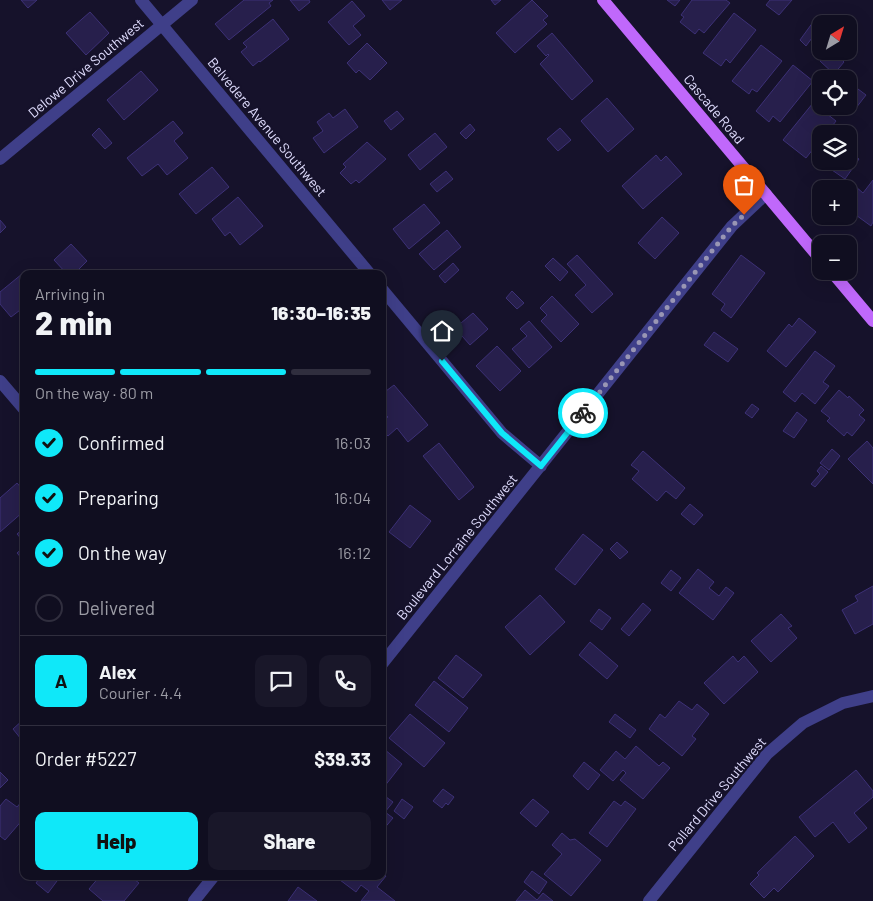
<!DOCTYPE html>
<html lang="en">
<head>
<meta charset="utf-8">
<style>
	:root { --surface:#100e20; --page:#191729; --text:#f1f3f6; --muted:#9c9ca5; --line:#302e3e; --accent:#0fe8f9 }
	body { margin:0; font-family:Barlow,sans-serif; background:var(--page); color:var(--text); height:100vh; display:flex; flex-direction:column; font-size:19px; white-space:nowrap }
	* { box-sizing:border-box; margin:0 }
	p { font-size:16px; color:var(--muted) }
	.icon { flex:none; width:28px; height:28px; fill:none; stroke:currentColor; stroke-width:2; stroke-linecap:round; stroke-linejoin:round }
	.map { position:relative; flex:1; overflow:hidden }
	.sheet { position:absolute; left:20px; top:270px; width:366px; height:610px; display:flex; flex-direction:column; background:var(--surface); border-radius:10px; box-shadow:0 5px 20px #0002,0 0 0 1px var(--line) }
	.sheet>* { flex:none }
	.needle { width:32px; rotate:38deg }
	.buttons { position:absolute; left:812px; top:15px; display:grid; gap:10px }
	.buttons a { display:grid; place-items:center; width:45px; height:45px; border-radius:10px; background:var(--surface); box-shadow:0 5px 20px #0002,0 0 0 1px var(--line); font-size:25px }
	.pin { position:absolute; display:grid; place-items:center; width:42px; height:42px; color:#fff; margin:-51px -21px; border-radius:50% 50% 50% 0; rotate:-45deg; box-shadow:0 0 5px #0007 }
	.pin .icon { rotate:45deg }
	.courier { position:absolute; display:grid; place-items:center; width:50px; height:50px; margin:-25px; border:4px solid #0fe8f9; border-radius:50%; background:#fff; color:#222; box-shadow:0 1px 6px #0007 }
	.overview em { font-style:normal; font-weight:800 }
	.overview div { display:flex; flex-direction:column-reverse }
	.overview { display:flex; align-items:center; justify-content:space-between; height:85px; padding:0 15px }
	h1 { font-size:32px; font-weight:800; line-height:38px }
	.bar { display:grid; grid-template-columns:repeat(4,1fr); gap:8px 5px; align-content:center; height:60px; padding:0 15px }
	.bar i { height:6px; border-radius:4px; background:var(--line) }
	.bar .on { background:var(--accent) }
	.bar p { grid-column:span 4 }
	.line { display:flex; align-items:center; gap:12px; padding:0 15px; border-top:1px solid var(--line) }
	.line div { flex:1 }
	.round { display:grid; place-items:center; flex:none; width:52px; height:52px; border-radius:10px; background:var(--page) }
	ol { padding:0 15px; list-style:none }
	li { display:flex; align-items:center; gap:15px; height:55px }
	li p { margin-inline-start:auto }
	li .icon { padding:5px; border-radius:50%; background:var(--accent); color:#111; stroke-width:4 }
	li:last-child { color:var(--muted) }
	li i { width:28px; height:28px; border:2px solid var(--line); border-radius:50% }
	.cta { display:flex; gap:10px; margin-top:auto; padding:10px 15px }
	.cta a { flex:1; height:58px; border-radius:10px; background:var(--accent); color:#111; font-size:20px; font-weight:800; line-height:58px; text-align:center }
	.cta a+a { background:var(--page); color:var(--text) }
	.map>svg:first-child { display:block }
	.building { fill:#271f4c; stroke:#3d3177 }
	.lines { fill:none; stroke-linecap:round; stroke-linejoin:round }
	.minor { stroke:#3f3f89; stroke-width:12 }
	.major { stroke:#c068fb; stroke-width:12 }
	.done { stroke:#9996b4; stroke-width:5; stroke-dasharray:0 9 }
	.route { stroke:#0fe8f9; stroke-width:6 }
	.labels { text-anchor:middle; stroke-width:4.5; stroke-linejoin:round; paint-order:stroke }
	.street-label { font-size:14px; fill:#e0ddfe; stroke:#16122b }
</style>
</head>
<body>
<div class="map">
<svg width="873" height="901" viewBox="0 0 873 901">
	<rect width="100%" height="100%" fill="#16122b"/>
	<path class="building" d="M21,0H37L28,8Z
		M244,0H273L269,3L271,6L229,40L215,24Z
		M290,0H309L310,2L299,11Z
		M382,0H402L390,10Z
		M491,0H501L495,5Z
		M532,0L548,16L543,20L547,24L515,53L496,33Z
		M667,0H680L675,6Z
		M692,0H726L730,3L704,33L699,29L695,34L680,22L684,17L681,15Z
		M770,0H792L779,15L766,5Z
		M352,1L365,16L353,26L361,35L349,45L328,22Z
		M90,12L109,33L86,55L66,33Z
		M734,13L756,30L730,63L726,59L721,66L703,53Z
		M816,18L823,23L806,46L800,40Z
		M273,19L289,39L260,62L259,61L253,66L241,52L247,47L243,43Z
		M552,33L593,81L572,100L540,64L549,55L548,54L546,56L537,46Z
		M367,43L387,63L370,80L359,70L356,73L347,63Z
		M761,45L782,61L757,92L752,89L749,94L732,81Z
		M830,51H833L844,62L834,74L820,61Z
		M793,65L813,81L780,122L773,116L769,122L756,111Z
		M141,71L158,90L124,120L107,100Z
		M858,89L866,95L856,108L849,101Z
		M607,98L634,129L608,152L581,121Z
		M813,103L836,121L826,134H821V139L806,158L783,140Z
		M345,109L358,127L324,153L313,138L323,131L317,122L329,113L333,118Z
		M397,111L404,119L391,130L384,121Z
		M173,121L183,133L174,141L188,158L167,175L158,164L142,176L127,158Z
		M470,124L475,130L466,139L460,133Z
		M99,128L112,143L105,149L92,135Z
		M560,128L571,140L558,151L547,139Z
		M435,133L447,147L420,170L408,155Z
		M367,142L386,159L359,183L356,180L351,184L340,173L346,167L343,164Z
		M849,152L859,159L845,179L819,161L821,158V161H849Z
		M656,155L661,161L666,156L682,174L643,209L622,186Z
		M212,167L229,187L196,214L179,194Z
		M446,171L453,179L437,192L430,184Z
		M873,180V222L871,226L849,210V194L855,186L863,193Z
		M238,197L263,226L240,245L230,232L225,236L212,219Z
		M424,204L440,223L409,249L393,229Z
		M662,217L679,233L655,259L638,243Z
		M0,220L6,227L0,233Z
		M447,230L461,247L434,270L419,254Z
		M71,244L87,261L74,274H67L54,260Z
		M577,255L613,294L592,313L575,295L586,285L567,264Z
		M741,255L765,273L731,318L721,310L725,304L712,294Z
		M553,258L568,272L560,281L545,266Z
		M453,263L459,270L445,283L439,276Z
		M22,274L24,276V307L11,317L0,304V292Z
		M512,291L524,303L517,309L506,298Z
		M552,296L579,324L561,342L541,321L547,315L540,308Z
		M473,313L488,329L470,345L455,328Z
		M799,318L816,332L786,367L767,351L789,324L792,327Z
		M529,321L552,347L529,368L512,349L527,336L520,329Z
		M714,332L738,349L728,362L704,345Z
		M497,346L521,371L500,391L476,366Z
		M815,351L835,366L823,382L829,386L815,404L802,393L795,402L783,392Z
		M394,385L428,425L408,442L397,428L388,436L382,430V422L388,417L382,411V394Z
		M839,390L848,398L849,396L864,410L859,415L865,420L852,436L847,432L844,436L827,421L830,418L821,411Z
		M752,404L759,409L752,418L745,413Z
		M797,412L807,420L794,438L783,431Z
		M867,441L873,448V484L848,459Z
		M439,443L474,487L459,500L423,456Z
		M832,449L840,456L829,470L820,463Z
		M643,451L685,488L676,499L666,491L657,501L632,479L639,471L631,465Z
		M821,466L828,472L815,487L811,484L820,474L817,471Z
		M17,483L24,491V511L0,532V498Z
		M690,504L703,515L694,525L681,514Z
		M410,505L431,521L410,548L389,532Z
		M24,528V542L17,534Z
		M583,534L603,550L575,585L555,569Z
		M617,542L628,552L620,559L610,549Z
		M24,547V561L17,553Z
		M698,569L714,582L709,588L719,596L726,587L734,593L713,620L679,593Z
		M671,570L681,578L671,591L661,583Z
		M873,586V624L855,634L842,610L858,601L855,596Z
		M540,595L565,622L530,655L505,627Z
		M643,603L651,610L629,636L621,629Z
		M599,609L611,618L602,630L590,621Z
		M781,614L792,626L788,628L797,638L771,662L751,641Z
		M590,642L618,666L607,679L579,655Z
		M456,655L482,675L463,698L438,678Z
		M733,656L738,662L744,656L758,672L724,704L704,683Z
		M434,681L468,708L449,732L415,705Z
		M679,701L692,710L697,704L709,714L692,736L696,739L682,756L649,729L660,714L665,718Z
		M410,714L445,743L424,767L389,738Z
		M615,714L636,730L630,738L609,722Z
		M24,719V737L21,739L13,729Z
		M636,746L659,766L663,762L670,768L643,799L620,780L626,773L623,770L613,781L600,770L616,751L625,759Z
		M384,749L402,764L384,787L382,786V751Z
		M584,762L600,775L588,790L573,776Z
		M856,770L873,791V797L854,813L867,828L849,843L833,822L815,837L799,817Z
		M0,772L8,780L0,788Z
		M443,789L454,797L448,805L446,803L442,808L433,801Z
		M382,794L393,802L385,812L393,818L382,831Z
		M6,799L17,807L23,800L24,801V818L5,840L0,836V806Z
		M402,799L413,807L404,819L394,811Z
		M533,799L549,812L536,827L520,813Z
		M614,801L621,806L625,801L636,809L607,847L589,833Z
		M562,833L570,840L575,839L601,860L571,896L544,874L562,854L552,845Z
		M795,836L814,856L778,892L774,888L764,898L750,884L759,875L757,873Z
		M532,871L547,882L539,894L524,882Z
		M382,874L386,876L377,887L395,901H361L369,891L361,885L356,892L340,880L343,876H382Z
		M41,876H51L57,881L48,893L36,883Z
		M100,876H130L139,883L124,901H103L89,889Z
		M298,887L317,901H288Z
		M525,890L537,900L543,893L553,901H516Z"/>
	<g class="lines">
		<path class="minor" d="M141,0L370,274
			M0,159L192,0
			M382,289L502,433L541,466
			M0,381L24,409
			M382,664L732,226L766,194
			M194,901L214,876
			M649,901L767,754L803,723L843,703L873,696"/>
		<path class="major" d="M603,0L821,260
			M831,271L873,321"/>
	</g>
	<g class="lines">
		<path class="done" d="M583,413L732,226L744,215"/>
		<path class="route" d="M442,361L502,433L541,466L583,413"/>
	</g>
	<g class="labels">
		<g class="street-label">
			<text transform="translate(86 68) rotate(-40)" y="5">Delowe Drive Southwest</text>
			<text transform="translate(714 109) rotate(50)" y="5">Cascade Road</text>
			<text transform="translate(267 127) rotate(50)" y="5">Belvedere Avenue Southwest</text>
			<text transform="translate(457 547) rotate(-51)" y="5">Boulevard Lorraine Southwest</text>
			<text transform="translate(717 794) rotate(-50)" y="5">Pollard Drive Southwest</text>
		</g>
	</g>
</svg>
<div class="buttons">
<a><svg class="needle" viewBox="-14 -14 28 28"><path d="M0-13l5 13h-10z" fill="#e53935"/><path d="M0 13l5-13h-10z" fill="#9c9ca5"/></svg></a>
<a><svg class="icon" aria-label="locate" viewBox="0 0 24 24"><circle cx="12" cy="12" r="6"/><path d="M12 2v4M12 18v4M2 12h4M18 12h4"/></svg></a>
<a><svg class="icon" aria-label="layers" viewBox="0 0 24 24"><path d="M12 4l9 5-9 5-9-5zM3 14l9 5 9-5"/></svg></a>
<a>+</a>
<a>−</a>
</div>
<div class="pin" style="left:744px;top:215px;background:#ea580c"><svg class="icon" aria-label="bag" viewBox="0 0 24 24"><path d="M5 8h14l-1 12H6zM9 8a3 3 0 0 1 6 0"/></svg></div>
<div class="pin" style="left:442px;top:361px;background:#1f2937"><svg class="icon" aria-label="home" viewBox="0 0 24 24"><path d="M3 11l9-7 9 7M6 9v11h12V9"/></svg></div>
<div class="courier" style="left:583px;top:413px"><svg class="icon" aria-label="bike" viewBox="0 0 24 24"><circle cx="6" cy="16" r="4"/><circle cx="18" cy="16" r="4"/><path d="M6 16l4-8h5l3 8M10 8l3 8H6M13 5h3"/></svg></div>
<section class="sheet">
<div class="overview"><div><h1>2 min</h1><p>Arriving in</p></div><em>16:30–16:35</em></div>
<div class="bar"><i class="on"></i><i class="on"></i><i class="on"></i><i></i><p>On the way · 80 m</p></div>
<ol>
<li><svg class="icon" aria-label="check" viewBox="0 0 24 24"><path d="M5 12l5 5 9-10"/></svg>Confirmed<p>16:03</p></li>
<li><svg class="icon" aria-label="check" viewBox="0 0 24 24"><path d="M5 12l5 5 9-10"/></svg>Preparing<p>16:04</p></li>
<li><svg class="icon" aria-label="check" viewBox="0 0 24 24"><path d="M5 12l5 5 9-10"/></svg>On the way<p>16:12</p></li>
<li><i></i>Delivered</li>
</ol>
<div class="line" style="height:90px"><b class="round" style="background:var(--accent);color:#111">A</b><div><b>Alex</b><p>Courier · 4.4</p></div><a class="round"><svg class="icon" aria-label="chat" viewBox="0 0 24 24"><path d="M4 5h16v11H9l-5 4z"/></svg></a><a class="round"><svg class="icon" aria-label="phone" viewBox="0 0 24 24"><path d="M5 4h4l2 5-3 2q2 4 5 5l2-3 5 2v4C11 20 4 13 5 4z"/></svg></a></div>
<div class="line" style="height:65px"><div>Order #5227</div><b>$39.33</b></div>
<div class="cta"><a>Help</a><a>Share</a></div>
</section>
</div>
</body>
</html>
